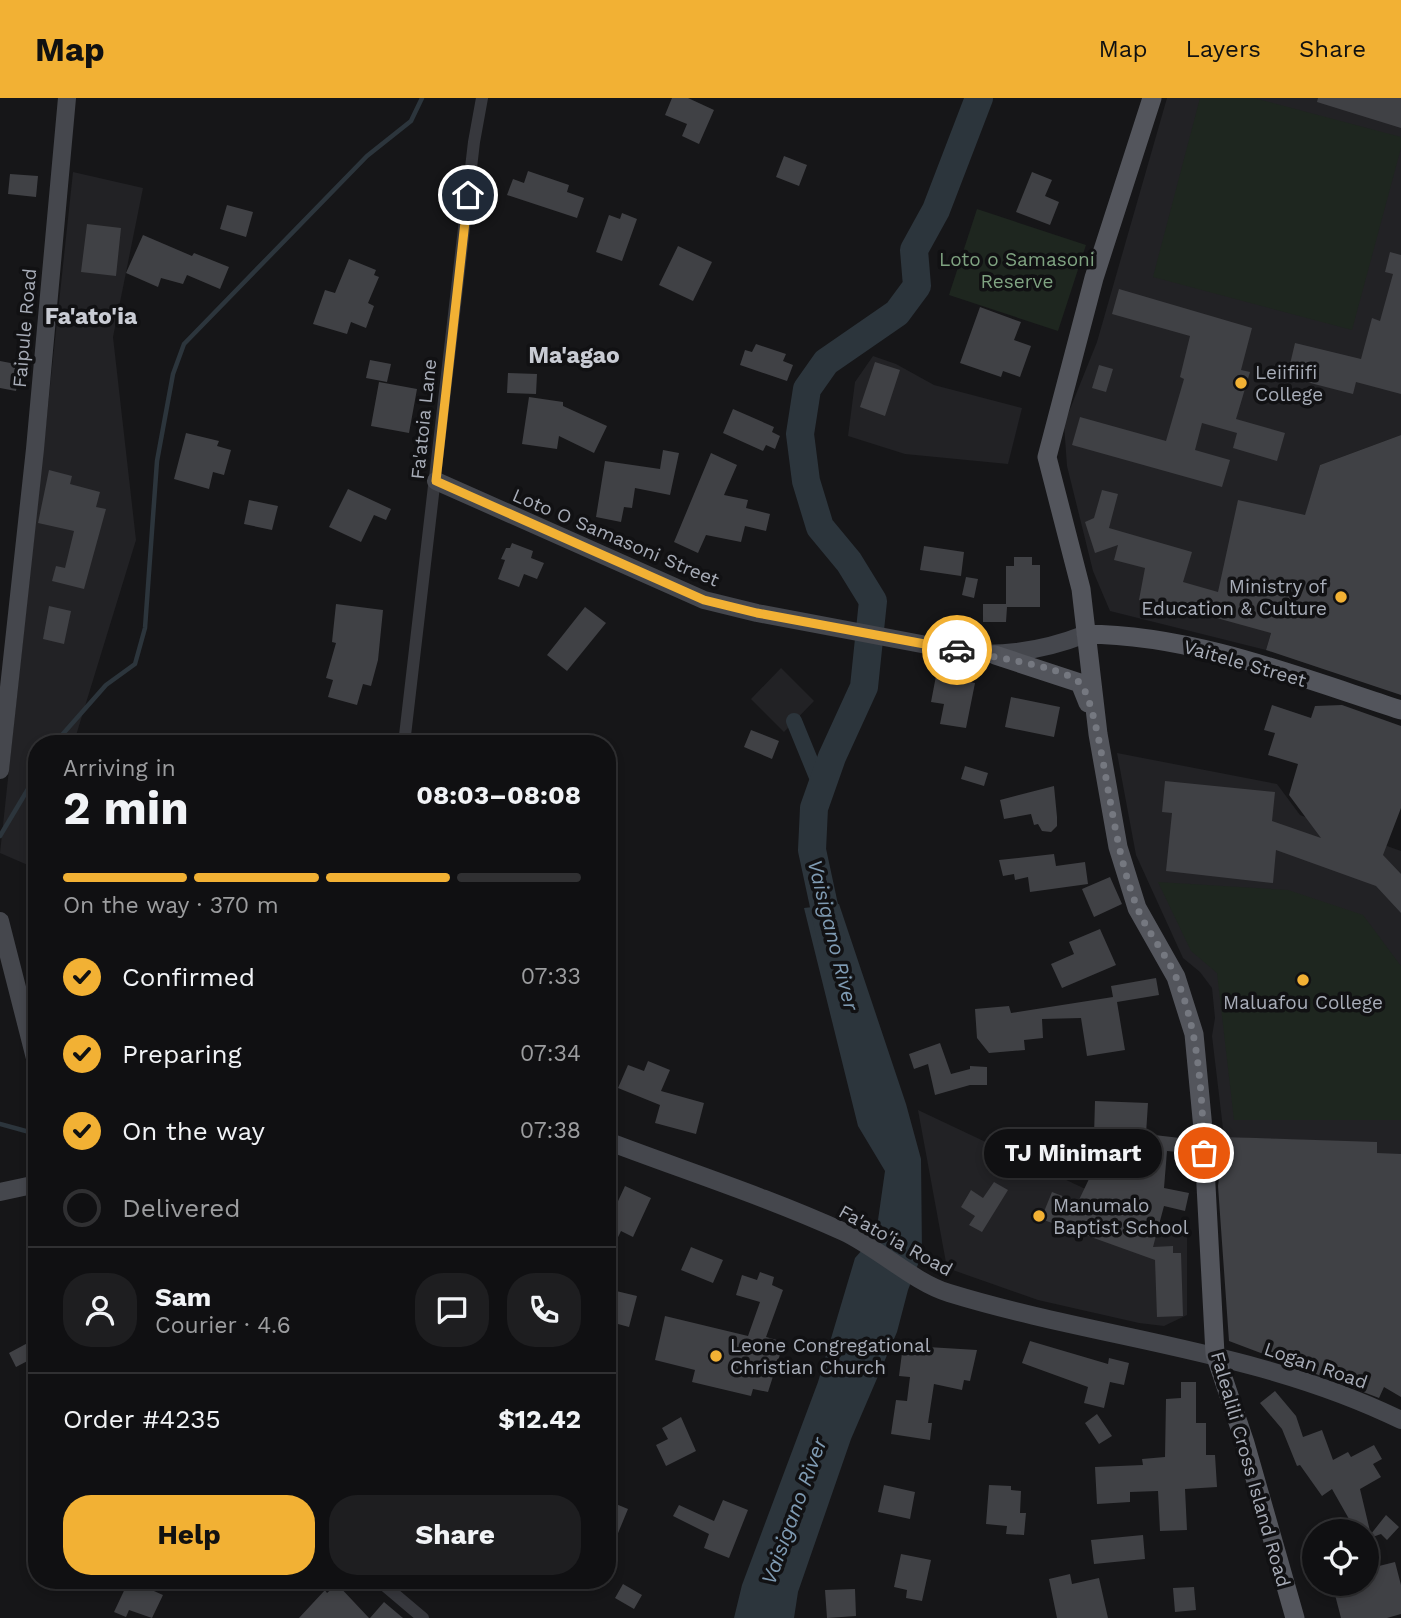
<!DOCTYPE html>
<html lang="en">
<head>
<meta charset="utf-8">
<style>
	:root { --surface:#101012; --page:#1e1e20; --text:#f1f3f6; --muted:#9c9d9f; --line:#303032; --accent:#f2b134 }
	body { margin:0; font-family:"Work Sans",sans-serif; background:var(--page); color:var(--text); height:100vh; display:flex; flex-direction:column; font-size:26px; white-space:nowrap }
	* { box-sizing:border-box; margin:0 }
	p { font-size:23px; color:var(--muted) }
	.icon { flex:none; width:38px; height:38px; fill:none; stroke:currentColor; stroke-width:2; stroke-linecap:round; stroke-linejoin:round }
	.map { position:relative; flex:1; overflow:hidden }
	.side { position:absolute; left:28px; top:637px; width:588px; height:854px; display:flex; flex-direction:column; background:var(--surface); border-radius:28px; box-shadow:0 4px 10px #0003,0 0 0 2px var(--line) }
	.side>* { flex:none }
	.tools { position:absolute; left:1302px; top:1421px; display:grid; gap:14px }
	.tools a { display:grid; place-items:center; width:77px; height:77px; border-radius:50%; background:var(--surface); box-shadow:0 4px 10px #0003,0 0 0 2px var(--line); font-size:35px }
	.pin { position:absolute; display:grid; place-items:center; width:60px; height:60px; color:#fff; margin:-30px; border:4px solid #fff; border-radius:50%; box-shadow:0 2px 7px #0007 }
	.courier { position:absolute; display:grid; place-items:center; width:70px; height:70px; margin:-35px; border:5px solid #f2b134; border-radius:50%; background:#fff; color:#222; box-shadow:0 2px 9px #0007 }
	.bubble { position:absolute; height:49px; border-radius:24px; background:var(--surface); box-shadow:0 4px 10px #0003,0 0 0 2px var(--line); font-size:23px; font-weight:700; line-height:49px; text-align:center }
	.headline em { font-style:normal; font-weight:700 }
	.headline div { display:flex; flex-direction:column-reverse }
	.headline { display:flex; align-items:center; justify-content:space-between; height:119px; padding:0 35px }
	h1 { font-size:46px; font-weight:700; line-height:52px }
	.bar { display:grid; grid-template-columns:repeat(4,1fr); gap:10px 7px; align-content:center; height:84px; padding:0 35px }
	.bar i { height:9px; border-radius:5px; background:var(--line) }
	.bar .selected { background:var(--accent) }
	.bar p { grid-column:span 4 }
	.line { display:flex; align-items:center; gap:18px; padding:0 35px; border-top:2px solid var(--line) }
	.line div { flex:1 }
	.round { display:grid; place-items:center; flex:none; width:74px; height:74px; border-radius:28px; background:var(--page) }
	ol { padding:0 35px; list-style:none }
	li { display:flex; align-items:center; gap:21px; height:77px }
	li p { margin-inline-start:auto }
	li .icon { padding:7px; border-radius:50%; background:var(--accent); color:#111; stroke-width:4 }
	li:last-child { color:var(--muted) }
	li i { width:38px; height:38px; border:4px solid var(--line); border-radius:50% }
	.button { display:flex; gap:14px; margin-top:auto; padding:14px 35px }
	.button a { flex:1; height:80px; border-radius:28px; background:var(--accent); color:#111; font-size:28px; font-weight:700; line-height:80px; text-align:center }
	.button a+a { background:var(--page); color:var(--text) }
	header { display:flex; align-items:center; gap:42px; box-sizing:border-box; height:98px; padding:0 35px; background:var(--accent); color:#111 }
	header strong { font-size:33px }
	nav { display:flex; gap:38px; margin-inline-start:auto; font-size:24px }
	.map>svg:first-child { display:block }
	.built { fill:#222225 }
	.green { fill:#1e261f }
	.water { fill:#2c353c }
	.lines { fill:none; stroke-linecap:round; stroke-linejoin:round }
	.stream { stroke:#2c353c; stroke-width:4.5 }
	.canal { stroke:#2c353c; stroke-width:16 }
	.river { stroke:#2c353c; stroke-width:28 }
	.building { fill:#404145 }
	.street { stroke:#37383d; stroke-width:12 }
	.secondary { stroke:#45474d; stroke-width:18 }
	.primary { stroke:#53555c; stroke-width:19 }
	.done { stroke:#757880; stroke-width:7; stroke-dasharray:0 12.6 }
	.route { stroke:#f2b134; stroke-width:9 }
	.poi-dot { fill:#f2b134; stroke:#111113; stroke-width:2.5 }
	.labels { text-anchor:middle; stroke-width:7; stroke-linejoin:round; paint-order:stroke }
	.park-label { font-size:19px; fill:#7fa381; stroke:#111113 }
	.street-label { font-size:19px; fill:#a8adb8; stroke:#111113 }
	.poi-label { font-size:19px; fill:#a8adb8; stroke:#111113; text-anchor:start }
	.water-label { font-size:21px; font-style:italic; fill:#7f9bb3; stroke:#111113 }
	.quarter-label { font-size:23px; font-weight:bold; fill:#c9ccd4; stroke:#111113 }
</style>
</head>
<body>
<header>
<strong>Map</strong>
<nav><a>Map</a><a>Layers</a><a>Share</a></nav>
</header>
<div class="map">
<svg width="1401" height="1520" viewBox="0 0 1401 1520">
	<rect width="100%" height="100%" fill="#161618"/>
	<path class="built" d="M1167,0H1392L1401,3V337L1320,367L1266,552L1110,513L1093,473L1067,368L1064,326L1097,244Z
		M73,74L143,90L113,239L136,442L74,644L77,646H37V771L0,755Z
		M873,258L896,266L934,287L1022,310L1008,366L905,356L848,338L855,284Z
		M781,570L814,603L784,634L751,601Z
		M1117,655L1277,686L1300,717L1401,753V1111L1375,1104L1377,1045L1224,1039L1212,938L1215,920L1212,890L1200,874L1183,860L1136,757Z
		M918,1012L1187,1139V1217L1164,1228L1139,1225L1038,1202L947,1170Z"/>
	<path class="green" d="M1200,0H1254L1401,39V50L1352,232L1153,179Z
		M977,111L1086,147L1058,233L949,197Z
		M1158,784L1288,792L1363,817L1401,868V1022H1234L1217,875L1191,853Z"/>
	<path class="water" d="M839,806L906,1006L921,1061L922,1156L908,1192L897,1234L851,1341L798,1494L794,1520H734L742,1487L818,1284L855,1160L876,1136L885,1073L858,1028L804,810Z"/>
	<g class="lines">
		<path class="stream" d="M54,646L106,587L135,566L145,530L157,363L173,276L184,246L367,58L411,23L422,0
			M0,738L37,676
			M0,1026L33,1035"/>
		<path class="canal" d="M794,623L821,689"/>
		<path class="river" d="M832,845L812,752L814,710L832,659L864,589L873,503L849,464L820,429L806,383L800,336L807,291L826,264L897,215L917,188L914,152L936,112L979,0"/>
	</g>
	<path class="building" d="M672,0H688L714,12L699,46L682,38L687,26L665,17Z
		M1318,0H1401V30L1317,4Z
		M784,58L807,67L799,88L776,79Z
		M528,73L569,87L567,94L584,100L577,120L507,97L513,81L524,85Z
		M1032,74L1052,82L1045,98L1059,104L1050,127L1016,114Z
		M10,76L38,78L36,99L8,96Z
		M227,107L253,114L246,139L220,131Z
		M622,115L637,121L622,163L596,154L609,117L620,121Z
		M87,126L121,130L116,178L81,174Z
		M143,137L192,158L194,155L229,169L220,191L187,177L183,186L161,180L158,189L126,175Z
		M678,148L712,164L693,203L659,187Z
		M1390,154L1401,157V296L1356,284L1353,296L1287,279L1295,245L1361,261L1372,220L1380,223L1393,176L1385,174Z
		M349,161L376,172L374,177L379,179L368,205L374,208L366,230L351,224L347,236L313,226L325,192L335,195Z
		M1119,191L1252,230L1241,272L1250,274L1236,321L1285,335L1277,363L1233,350L1237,335L1202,325L1195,352L1230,362L1222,389L1072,347L1080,319L1166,343L1184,281L1180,279L1190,238L1112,216Z
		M980,209L1021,224L1014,242L1031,248L1020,279L1003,273L1001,279L960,265Z
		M756,246L786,256L783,263L793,267L787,283L740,267L745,252L752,254Z
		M370,262L391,266L387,284L366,280Z
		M0,263L21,267L16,293L0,290Z
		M875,264L900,272L885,318L860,309Z
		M1099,267L1113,271L1106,294L1092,290Z
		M508,275L537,276L536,296L507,295Z
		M379,284L417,291L409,335L371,328Z
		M529,299L563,304V308L607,328L594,355L559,338L557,351L522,346Z
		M733,311L774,329L772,334L780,338L775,351L766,347L763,353L723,335Z
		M186,335L219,343L217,348L231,352L224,377L213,374L209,391L174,381Z
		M1401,337V597L1266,552L1271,535L1184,511L1139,502L1145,470L1114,462L1118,447L1095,455L1085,424L1094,420L1102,392L1118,396L1109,430L1192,454L1183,484L1218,494L1238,402L1305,417L1320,367Z
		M663,352L679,355L670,397L635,390L632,410L624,409L621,424L596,419L605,363L660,371Z
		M711,355L737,367L724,397L748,402L746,410L770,416L766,433L745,428L741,444L706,437L698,455L674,444Z
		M49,372L72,378L70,386L100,394L96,409L106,411L84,491L52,483L56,468L65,470L74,433L38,425Z
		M348,391L391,411L386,422L374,417L361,444L329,429Z
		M249,402L278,408L272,432L244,426Z
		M512,445L533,453L531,460L544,465L537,481L524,476L519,489L498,481L505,462L501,461L506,450H510Z
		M924,448L964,454L961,478L920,472Z
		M1014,459H1032V467H1040V509H1007L1006,524H983V506H1006V468H1014Z
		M966,479L978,481L974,500L962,497Z
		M336,506L383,512L378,562L371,588L363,586L357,607L328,599L333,582L326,580L336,545L332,544Z
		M49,508L71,513L64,546L43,541Z
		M585,509L606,525L567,573L547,557Z
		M936,578L975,585L966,630L940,626L944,606L931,604Z
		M1011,599L1060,609L1054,639L1005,629Z
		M1272,607L1311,620L1315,608L1342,607L1401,628V710L1383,757L1401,776V815L1376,788L1276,752L1273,785L1166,773L1172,715L1162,714L1165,683L1275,694L1272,723L1321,740L1289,697L1298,666L1268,657L1275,635L1264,632Z
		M751,632L779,643L772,661L744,649Z
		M965,668L988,675L984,688L961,681Z
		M1054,688L1057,719V728L1051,734L1042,733L1038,726L1034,727L1031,716L1004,721L1000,702Z
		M1054,756L1056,768L1085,764L1088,786L1030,794L1028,779L1015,782L1014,776L1003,778L999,762Z
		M1110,779L1122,806L1094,819L1082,791Z
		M1100,831L1116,867L1062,890L1051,866L1074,856L1069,844Z
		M1156,880L1159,897L1117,904L1125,952L1087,958L1081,920L1042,921L1043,940L1024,942L1025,952L989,955L977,940L975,911L1009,908L1011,915L1113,899L1111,888Z
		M940,945L951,976L970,971V968L987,969V987H970L935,997L928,966L914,971L909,956Z
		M648,963L670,972L661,993L704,1005L696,1036L655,1025L660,1007L618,990L628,967L644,973Z
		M1095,1003L1148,1005L1146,1036L1180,1040L1178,1054L1167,1053L1164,1090L1189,1095L1185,1113L1164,1108L1153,1149L1173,1148V1155H1181L1183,1218L1157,1219L1155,1162L1041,1121L1052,1094L1078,1104L1109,1039L1094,1038Z
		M1224,1039L1377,1044V1055L1401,1056V1299L1384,1289L1379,1300L1229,1243L1218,1088Z
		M994,1084L1008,1092L982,1134L969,1127L975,1118L961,1109L971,1092L983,1100Z
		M625,1088L651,1100L633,1139L621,1133L607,1162V1127Z
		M691,1149L723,1162L713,1185L681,1172Z
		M760,1174L774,1179L772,1187L783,1192L766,1239L784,1244L768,1294L753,1291L751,1298L692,1284L695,1272L655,1262L665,1218L748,1238L760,1204L736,1197L742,1177L757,1182Z
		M612,1192L637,1198L629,1229L618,1226L611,1250H607V1210Z
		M37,1240V1258L16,1269L9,1255Z
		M1030,1243L1108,1266L1109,1260L1129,1265L1124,1287L1110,1284L1104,1310L1084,1305L1088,1289L1022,1265Z
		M911,1248L977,1252L970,1283L964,1282L962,1292L934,1286L928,1325H932L930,1342L891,1336L896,1302L907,1303L910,1279L899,1278L902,1255L911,1256Z
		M1181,1284H1196V1325H1206V1357H1215L1217,1389L1185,1391L1187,1432L1160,1433L1158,1393L1130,1394V1404L1097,1406L1095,1369L1143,1367L1142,1361L1165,1359L1166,1301L1181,1300Z
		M1275,1293L1296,1318L1303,1339L1322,1332L1333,1362L1348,1354L1351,1359L1374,1347L1382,1361L1373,1366L1381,1379L1360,1391L1370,1433H1319V1430L1349,1421L1332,1391L1322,1398L1300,1367L1297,1368L1282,1331L1260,1305Z
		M1097,1316L1112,1338L1099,1346L1085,1325Z
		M681,1319L696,1353L666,1368L656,1347L668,1341L662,1330Z
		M884,1387L915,1394L910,1421L878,1414Z
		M989,1387L1011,1388V1392L1021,1393L1020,1415H1026L1024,1437L1006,1436L1007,1428L986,1426Z
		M723,1402L748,1412L729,1460L704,1450L709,1436L673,1418L679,1407L714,1423Z
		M611,1404L628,1411L616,1440L607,1436V1414Z
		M1386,1417L1399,1429L1387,1442L1381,1436L1367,1441Z
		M1143,1437L1145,1461L1094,1466L1091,1442Z
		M901,1456L931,1462L922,1503L906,1500L907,1492L894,1489Z
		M1395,1464L1401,1487V1516L1387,1520H1341L1333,1489L1367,1486V1471Z
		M1070,1476L1072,1486L1099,1480L1108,1520H1057L1049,1481Z
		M129,1482L163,1497L152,1520L129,1512L126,1519L114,1514Z
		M337,1486L369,1520H299L325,1492L327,1495Z
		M623,1486L642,1497L634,1511L615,1500Z
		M1194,1489L1196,1512L1175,1514L1173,1490Z
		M855,1491L856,1518L827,1520L825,1492Z
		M384,1504L403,1520H370Z"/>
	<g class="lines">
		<path class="street" d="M404,646L474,44L482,0
			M378,1482L423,1520"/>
		<path class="secondary" d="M436,383L704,502L757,515L969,555C1010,558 1048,551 1086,536
			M0,672L35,351L67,0
			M0,823L37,968
			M607,1043C686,1073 767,1099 844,1134C878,1150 915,1185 949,1195C1099,1241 1258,1252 1401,1322
			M0,1094L37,1086"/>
		<path class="primary" d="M1152,0L1094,180L1047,359L1081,491L1098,636L1118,749L1137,810L1176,879L1194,936L1203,1031L1215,1256L1245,1345L1295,1520
			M1086,536C1194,537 1299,579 1401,612
			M995,557L1080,585L1088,605"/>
	</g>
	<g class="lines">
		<path class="done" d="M957,552C984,558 1059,567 1079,584C1094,597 1106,684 1111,707C1117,741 1124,776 1137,809C1147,834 1165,854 1176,879C1199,933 1202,996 1204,1055"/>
		<path class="route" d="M468,97L436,383L704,502L757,515L957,552"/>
	</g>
	<g class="poi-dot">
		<circle cx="1241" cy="285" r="7"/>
		<circle cx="1341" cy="499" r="7"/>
		<circle cx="1303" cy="882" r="7"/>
		<circle cx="1039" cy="1118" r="7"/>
		<circle cx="716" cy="1258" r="7"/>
	</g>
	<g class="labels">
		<g class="park-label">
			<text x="1017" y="168">Loto o Samasoni<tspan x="1017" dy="22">Reserve</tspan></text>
		</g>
		<g class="street-label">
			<text transform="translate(24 230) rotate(-85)" y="7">Faipule Road</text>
			<text transform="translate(423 321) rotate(-84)" y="7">Fa'atoia Lane</text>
			<text transform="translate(616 439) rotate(23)" y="7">Loto O Samasoni Street</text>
			<text transform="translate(1245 565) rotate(16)" y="7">Vaitele Street</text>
			<text transform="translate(896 1142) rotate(29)" y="7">Fa'ato'ia Road</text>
			<text transform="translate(1316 1267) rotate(19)" y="7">Logan Road</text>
			<text transform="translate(1251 1371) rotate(74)" y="7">Falealili Cross Island Road</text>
		</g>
		<g class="poi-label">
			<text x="1255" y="281">Leiifiifi<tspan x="1255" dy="22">College</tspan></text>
			<text x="1327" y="495" text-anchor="end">Ministry of<tspan x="1327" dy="22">Education &amp; Culture</tspan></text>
			<text x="1303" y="911" text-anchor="middle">Maluafou College</text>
			<text x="1053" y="1114">Manumalo<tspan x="1053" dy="22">Baptist School</tspan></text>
			<text x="730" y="1254">Leone Congregational<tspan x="730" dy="22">Christian Church</tspan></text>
		</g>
		<g class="water-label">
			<text transform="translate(833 837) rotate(76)" y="7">Vaisigano River</text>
			<text transform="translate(794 1413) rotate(-70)" y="7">Vaisigano River</text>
		</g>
		<g class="quarter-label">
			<text x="91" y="226">Fa'ato'ia</text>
			<text x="574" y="265">Ma'agao</text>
		</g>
	</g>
</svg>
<div class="tools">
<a><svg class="icon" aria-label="locate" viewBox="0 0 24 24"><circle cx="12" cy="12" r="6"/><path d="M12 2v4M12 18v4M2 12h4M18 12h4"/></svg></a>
</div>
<div class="pin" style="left:1204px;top:1055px;background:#ea580c"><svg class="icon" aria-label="bag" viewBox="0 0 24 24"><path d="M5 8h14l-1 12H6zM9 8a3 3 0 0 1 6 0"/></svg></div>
<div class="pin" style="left:468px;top:97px;background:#1f2937"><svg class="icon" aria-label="home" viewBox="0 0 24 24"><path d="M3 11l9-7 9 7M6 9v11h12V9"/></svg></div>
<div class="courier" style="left:957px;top:552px"><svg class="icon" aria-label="car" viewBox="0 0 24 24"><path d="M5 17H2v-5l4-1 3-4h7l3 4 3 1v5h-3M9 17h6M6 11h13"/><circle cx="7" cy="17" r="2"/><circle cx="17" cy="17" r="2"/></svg></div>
<div class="bubble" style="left:984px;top:1031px;width:178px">TJ Minimart</div>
<section class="side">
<div class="headline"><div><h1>2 min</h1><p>Arriving in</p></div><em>08:03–08:08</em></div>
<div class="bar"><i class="selected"></i><i class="selected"></i><i class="selected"></i><i></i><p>On the way · 370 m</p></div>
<ol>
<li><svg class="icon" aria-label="check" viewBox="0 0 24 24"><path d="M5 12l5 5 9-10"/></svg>Confirmed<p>07:33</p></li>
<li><svg class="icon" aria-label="check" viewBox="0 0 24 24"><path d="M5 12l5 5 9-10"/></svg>Preparing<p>07:34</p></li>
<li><svg class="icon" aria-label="check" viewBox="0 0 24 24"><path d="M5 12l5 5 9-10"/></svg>On the way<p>07:38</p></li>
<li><i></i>Delivered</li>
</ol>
<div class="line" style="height:126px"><a class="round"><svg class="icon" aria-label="person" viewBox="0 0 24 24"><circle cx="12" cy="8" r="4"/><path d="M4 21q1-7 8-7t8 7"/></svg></a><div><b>Sam</b><p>Courier · 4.6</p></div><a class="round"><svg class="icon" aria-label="chat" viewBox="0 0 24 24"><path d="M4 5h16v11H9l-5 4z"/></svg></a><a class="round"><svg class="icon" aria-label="phone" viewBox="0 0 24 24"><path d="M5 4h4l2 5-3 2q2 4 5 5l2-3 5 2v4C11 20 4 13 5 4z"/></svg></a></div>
<div class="line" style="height:91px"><div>Order #4235</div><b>$12.42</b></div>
<div class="button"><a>Help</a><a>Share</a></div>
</section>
</div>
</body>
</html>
